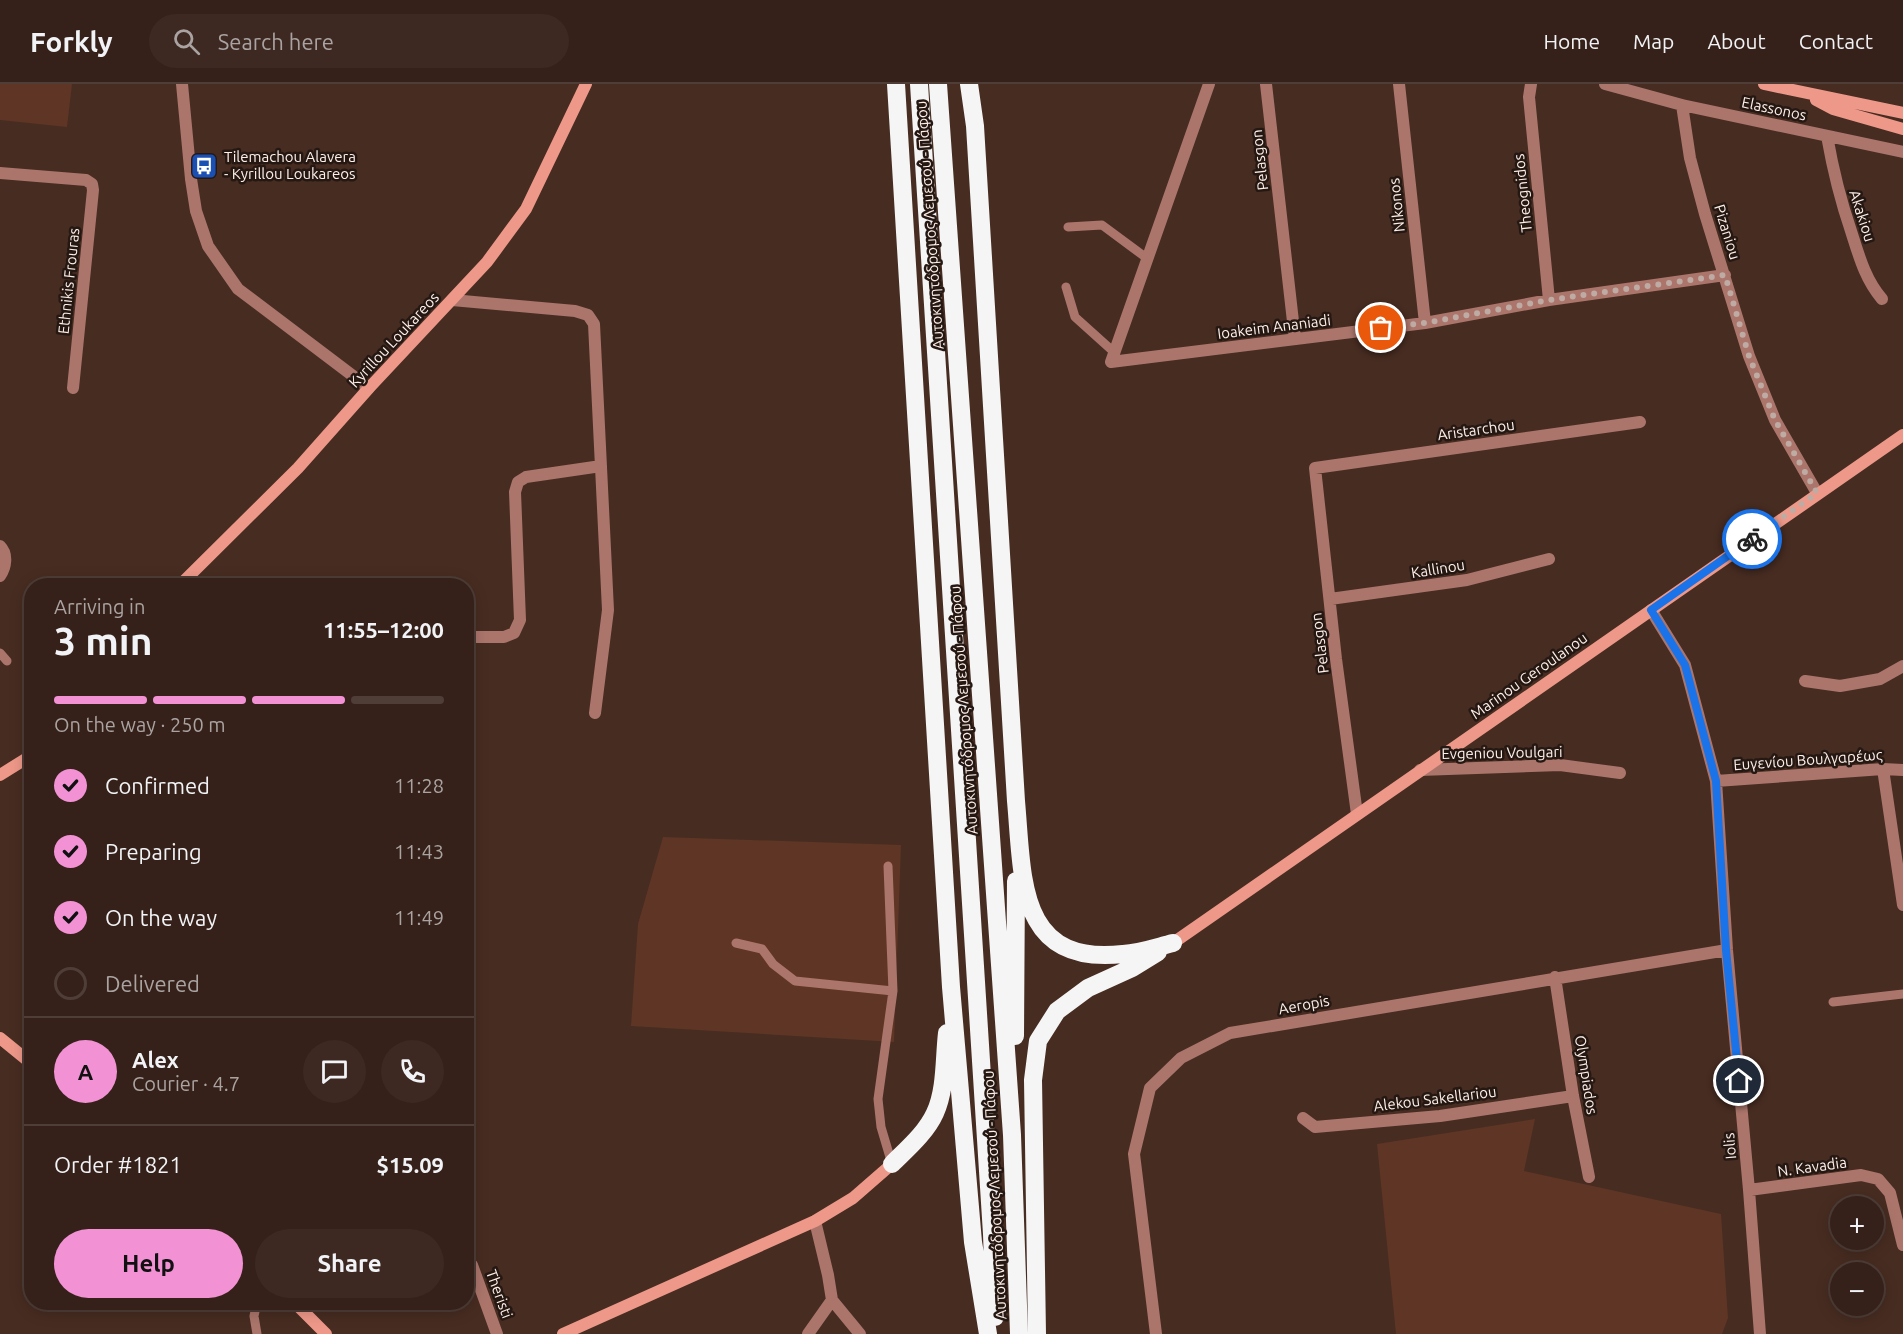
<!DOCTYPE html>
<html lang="en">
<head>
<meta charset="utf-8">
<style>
	:root { --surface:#352119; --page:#3d2922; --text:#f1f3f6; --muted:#aaa3a2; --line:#4f3e38; --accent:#f391d5 }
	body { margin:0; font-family:Ubuntu,sans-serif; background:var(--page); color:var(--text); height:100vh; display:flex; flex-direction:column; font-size:22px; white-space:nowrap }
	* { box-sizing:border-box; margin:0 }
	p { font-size:20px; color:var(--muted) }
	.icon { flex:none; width:33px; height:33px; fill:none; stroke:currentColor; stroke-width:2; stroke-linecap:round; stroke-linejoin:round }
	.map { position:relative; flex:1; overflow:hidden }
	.panel { position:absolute; left:24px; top:494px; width:450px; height:732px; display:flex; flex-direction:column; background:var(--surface); border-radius:24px; box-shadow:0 3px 15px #0003,0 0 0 2px var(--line) }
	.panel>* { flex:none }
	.buttons { position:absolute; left:1830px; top:1112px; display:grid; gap:12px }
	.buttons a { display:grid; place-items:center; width:54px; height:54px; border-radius:50%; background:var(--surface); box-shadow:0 3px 15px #0003,0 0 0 2px var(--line); font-size:30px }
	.pin { position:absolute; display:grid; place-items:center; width:51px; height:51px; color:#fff; margin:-26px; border:3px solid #fff; border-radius:50%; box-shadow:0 2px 6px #0007 }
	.courier { position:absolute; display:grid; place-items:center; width:60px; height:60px; margin:-30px; border:4px solid #1a73e8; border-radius:50%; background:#fff; color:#222; box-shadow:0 2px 8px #0007 }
	.head em { font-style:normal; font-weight:700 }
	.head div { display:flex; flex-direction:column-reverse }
	.head { display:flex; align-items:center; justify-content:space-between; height:102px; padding:0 30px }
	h1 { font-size:39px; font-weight:700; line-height:45px }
	.bar { display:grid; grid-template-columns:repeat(4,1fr); gap:9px 6px; align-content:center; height:72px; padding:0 30px }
	.bar i { height:8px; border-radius:4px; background:var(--line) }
	.bar .current { background:var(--accent) }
	.bar p { grid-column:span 4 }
	.line { display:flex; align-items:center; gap:15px; padding:0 30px; border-top:2px solid var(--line) }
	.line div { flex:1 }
	.round { display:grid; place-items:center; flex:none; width:63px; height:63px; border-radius:32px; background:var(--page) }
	ol { padding:0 30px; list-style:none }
	li { display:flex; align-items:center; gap:18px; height:66px }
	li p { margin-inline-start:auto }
	li .icon { padding:6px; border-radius:50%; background:var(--accent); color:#111; stroke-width:4 }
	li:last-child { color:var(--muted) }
	li i { width:33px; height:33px; border:3px solid var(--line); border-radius:50% }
	.action { display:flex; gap:12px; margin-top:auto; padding:12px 30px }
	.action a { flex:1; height:69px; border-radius:36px; background:var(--accent); color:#111; font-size:24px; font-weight:700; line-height:69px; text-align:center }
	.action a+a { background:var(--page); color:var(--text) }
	header { display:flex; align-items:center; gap:36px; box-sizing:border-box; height:84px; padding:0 30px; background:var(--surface); border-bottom:2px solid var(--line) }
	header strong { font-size:28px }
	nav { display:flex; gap:33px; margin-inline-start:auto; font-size:21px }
	.search { width:420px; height:54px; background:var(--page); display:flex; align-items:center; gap:15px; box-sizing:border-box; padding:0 21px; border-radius:33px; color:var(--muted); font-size:22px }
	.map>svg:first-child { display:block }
	.green { fill:#5f3525 }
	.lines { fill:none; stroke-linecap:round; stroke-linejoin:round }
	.lane { stroke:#ab756b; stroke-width:9 }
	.street { stroke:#ab756b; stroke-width:12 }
	.secondary { stroke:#ee9889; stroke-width:12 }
	.highway { stroke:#f5f5f5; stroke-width:18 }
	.done { stroke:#beaba3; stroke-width:6; stroke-dasharray:0 10.8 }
	.route { stroke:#1a73e8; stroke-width:8 }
	.labels { text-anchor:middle; stroke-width:5; stroke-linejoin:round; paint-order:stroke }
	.street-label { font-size:15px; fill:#feefe9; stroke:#251813 }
	.poi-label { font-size:15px; fill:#feefe9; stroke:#251813; text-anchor:start }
</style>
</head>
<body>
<header>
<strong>Forkly</strong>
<div class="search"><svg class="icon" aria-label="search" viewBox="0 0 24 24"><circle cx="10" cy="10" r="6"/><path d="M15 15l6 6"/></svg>Search here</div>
<nav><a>Home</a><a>Map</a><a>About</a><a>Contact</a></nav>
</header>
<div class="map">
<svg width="1903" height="1250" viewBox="0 0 1903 1250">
	<rect width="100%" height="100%" fill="#472c21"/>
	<path class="green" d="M0,0H72L67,43L0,36Z
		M663,753L901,761L894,958L631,942L638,840Z
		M1535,1035L1524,1087L1721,1130L1728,1234L1722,1250H1396L1377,1060Z"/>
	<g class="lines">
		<path class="lane" d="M1068,143L1102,141L1148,175
			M1066,203L1075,233L1115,269
			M0,569L7,577
			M888,782L893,907L878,1015L881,1043L892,1080
			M736,859L762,865L773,880L795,897L893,907
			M1833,918L1903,910
			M257,1218L254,1232L257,1250"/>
		<path class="street" d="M182,0L191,95L196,127L208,162L238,205L369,304
			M1209,0L1111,278L1425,239L1549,216L1725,191
			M1266,0L1295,255
			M1399,0L1425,239
			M1531,0L1529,13L1549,216
			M1605,0L1682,21L1903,68
			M1682,21L1690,74L1705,130L1749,272L1775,336L1817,409
			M1827,52C1833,86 1840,115 1851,147C1859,172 1865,195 1882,215
			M0,89L86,96L92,100L93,106L73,304
			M452,216L575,227L588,231L594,240L608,526L595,629
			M0,462C8,470 6,483 0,492
			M1330,515L1467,496L1549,475
			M1651,526L1685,581L1716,697L1727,866L1749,1106L1760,1250
			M466,553H504L514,549L520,536L515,408L518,398L526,393L601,382
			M1805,597L1840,602L1880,595L1903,582
			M1883,685L1903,821
			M1420,686L1560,681L1620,689
			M1716,697L1883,685L1903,686
			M1357,730L1336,575L1315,384L1640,338
			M1555,893L1573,1012L1589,1093
			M1303,1034L1315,1043L1440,1032L1573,1012
			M1749,1106L1861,1091L1878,1095L1890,1109L1903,1161
			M472,1181L497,1250
			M832,1216L860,1250
			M808,1250L832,1216L828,1191L815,1137
			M1156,1250L1134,1070L1150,1004L1181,974L1230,949L1727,866"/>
		<path class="secondary" d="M1764,0L1903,29
			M1816,16L1833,25L1903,45
			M180,501L298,384L369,304L487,178L526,125L586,0
			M0,691L32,671
			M1173,859L1903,351
			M0,954L32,980
			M294,1218L326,1250
			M563,1250L815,1137L853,1114L892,1080"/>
		<path class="highway" d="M896,0L951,903L973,1158L988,1250
			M919,0L992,1150L995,1233
			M938,0L1012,1051L1019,1250
			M969,0L975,42L1016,717C1023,794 1017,882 1123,870C1140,869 1157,863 1173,859
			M1015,952L1016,797
			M892,1080C907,1065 926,1049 935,1029C946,1005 944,974 947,949
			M1037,1250L1033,996L1038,957L1057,927L1088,904L1132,884L1158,868"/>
	</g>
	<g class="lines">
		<path class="done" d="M1381,244L1425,239L1549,216L1725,191L1749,272L1775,336L1817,409L1752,455"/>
		<path class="route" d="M1739,997L1726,866L1716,697L1685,581L1651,526L1752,455"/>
	</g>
	<defs>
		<symbol id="bus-square" viewBox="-11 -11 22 22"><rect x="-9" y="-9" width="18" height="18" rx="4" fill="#1a4fb4" stroke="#251813"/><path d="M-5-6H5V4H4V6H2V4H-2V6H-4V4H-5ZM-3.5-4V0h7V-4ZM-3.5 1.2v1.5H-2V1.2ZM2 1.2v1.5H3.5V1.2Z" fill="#fff"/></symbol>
	</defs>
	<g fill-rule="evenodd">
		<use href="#bus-square" x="189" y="67" width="30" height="30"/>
	</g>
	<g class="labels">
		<g class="street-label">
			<text transform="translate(1774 25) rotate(12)" y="5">Elassonos</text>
			<text transform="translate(1260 76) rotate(-96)" y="5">Pelasgon</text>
			<text transform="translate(1523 109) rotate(-96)" y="5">Theognidos</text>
			<text transform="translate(1397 121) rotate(-96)" y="5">Nikonos</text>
			<text transform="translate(1862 132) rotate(72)" y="5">Akakiou</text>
			<text transform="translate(930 141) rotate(-94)" y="5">Αυτοκινητόδρομος Λεμεσού - Πάφου</text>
			<text transform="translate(1727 148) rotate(73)" y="5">Pizaniou</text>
			<text transform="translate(69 197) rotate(-84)" y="5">Ethnikis Frouras</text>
			<text transform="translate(1274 243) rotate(-7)" y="5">Ioakeim Ananiadi</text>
			<text transform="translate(394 256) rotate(-47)" y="5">Kyrillou Loukareos</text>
			<text transform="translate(1476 346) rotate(-8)" y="5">Aristarchou</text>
			<text transform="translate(1438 485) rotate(-9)" y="5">Kallinou</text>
			<text transform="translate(1320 559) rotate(-97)" y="5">Pelasgon</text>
			<text transform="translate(1529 592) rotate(-35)" y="5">Marinou Geroulanou</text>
			<text transform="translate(964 626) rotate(-94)" y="5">Αυτοκινητόδρομος Λεμεσού - Πάφου</text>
			<text transform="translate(1502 669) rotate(-1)" y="5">Evgeniou Voulgari</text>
			<text transform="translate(1808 676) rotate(-4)" y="5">Ευγενίου Βουλγαρέως</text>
			<text transform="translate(1304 921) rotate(-10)" y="5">Aeropis</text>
			<text transform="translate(1586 991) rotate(81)" y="5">Olympiados</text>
			<text transform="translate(1435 1015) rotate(-7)" y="5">Alekou Sakellariou</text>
			<text transform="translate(1730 1062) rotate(-95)" y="5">Iolis</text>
			<text transform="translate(1812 1083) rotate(-8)" y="5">N. Kavadia</text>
			<text transform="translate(995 1111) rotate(-93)" y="5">Αυτοκινητόδρομος Λεμεσού - Πάφου</text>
			<text transform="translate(499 1210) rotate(70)" y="5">Theristi</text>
		</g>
		<g class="poi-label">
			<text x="224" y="78">Tilemachou Alavera<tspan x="224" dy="17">- Kyrillou Loukareos</tspan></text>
		</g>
	</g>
</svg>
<div class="buttons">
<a>+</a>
<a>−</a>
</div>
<div class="pin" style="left:1381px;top:244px;background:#ea580c"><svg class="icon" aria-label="bag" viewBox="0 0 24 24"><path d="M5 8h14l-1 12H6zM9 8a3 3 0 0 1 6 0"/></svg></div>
<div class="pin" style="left:1739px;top:997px;background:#1f2937"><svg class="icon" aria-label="home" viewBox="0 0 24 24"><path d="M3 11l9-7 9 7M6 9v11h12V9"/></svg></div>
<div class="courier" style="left:1752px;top:455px"><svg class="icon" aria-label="bike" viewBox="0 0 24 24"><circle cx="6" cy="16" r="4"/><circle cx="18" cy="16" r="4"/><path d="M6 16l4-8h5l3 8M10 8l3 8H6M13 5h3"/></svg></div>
<section class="panel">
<div class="head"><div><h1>3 min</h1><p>Arriving in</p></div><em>11:55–12:00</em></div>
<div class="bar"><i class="current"></i><i class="current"></i><i class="current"></i><i></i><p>On the way · 250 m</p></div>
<ol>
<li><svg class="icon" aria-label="check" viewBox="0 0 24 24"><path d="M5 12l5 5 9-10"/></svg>Confirmed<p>11:28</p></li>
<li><svg class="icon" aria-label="check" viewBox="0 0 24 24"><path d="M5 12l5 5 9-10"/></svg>Preparing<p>11:43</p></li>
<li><svg class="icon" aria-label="check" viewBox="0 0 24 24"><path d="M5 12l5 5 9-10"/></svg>On the way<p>11:49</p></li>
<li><i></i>Delivered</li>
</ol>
<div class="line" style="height:108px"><b class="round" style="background:var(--accent);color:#111">A</b><div><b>Alex</b><p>Courier · 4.7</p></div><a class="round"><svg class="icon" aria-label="chat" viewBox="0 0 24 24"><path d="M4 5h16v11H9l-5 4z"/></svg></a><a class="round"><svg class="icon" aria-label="phone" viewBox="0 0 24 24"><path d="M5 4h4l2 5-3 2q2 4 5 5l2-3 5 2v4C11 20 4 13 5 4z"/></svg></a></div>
<div class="line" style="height:78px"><div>Order #1821</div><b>$15.09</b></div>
<div class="action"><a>Help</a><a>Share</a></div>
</section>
</div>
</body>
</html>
